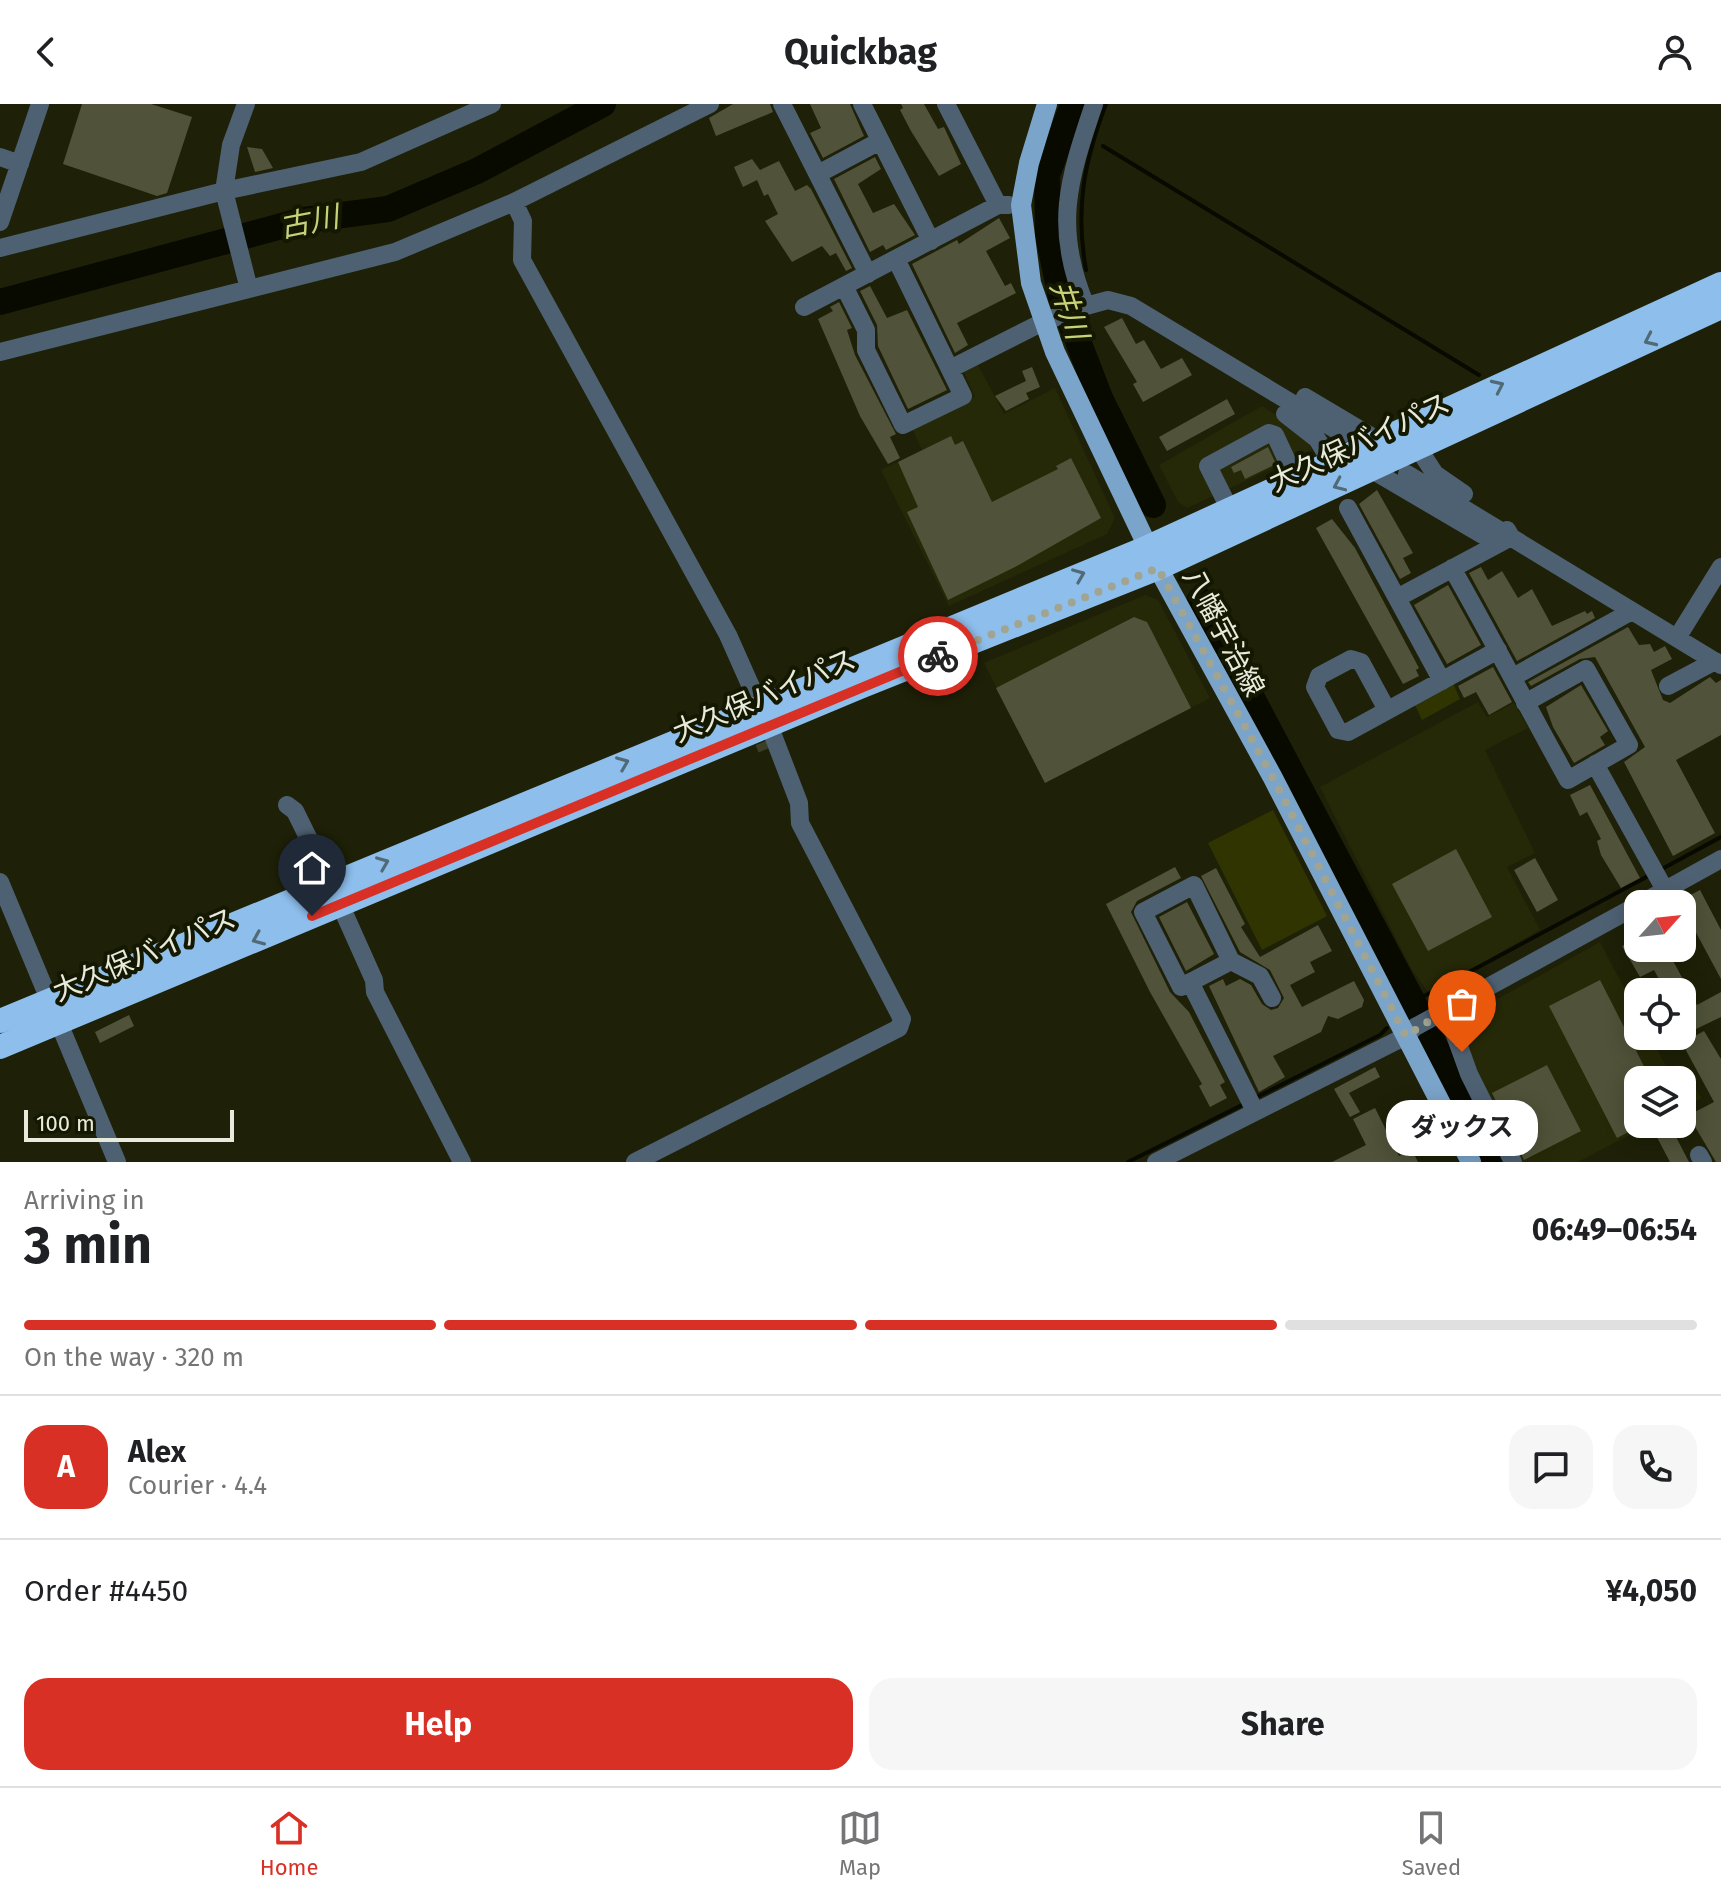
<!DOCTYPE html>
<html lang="en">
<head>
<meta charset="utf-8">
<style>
	:root { --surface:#fff; --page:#f6f6f6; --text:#202124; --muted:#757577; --line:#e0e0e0; --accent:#d93025 }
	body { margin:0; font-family:"Fira Sans","Noto Sans JP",sans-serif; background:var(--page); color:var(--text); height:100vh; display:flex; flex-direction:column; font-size:30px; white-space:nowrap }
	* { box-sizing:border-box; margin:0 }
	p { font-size:26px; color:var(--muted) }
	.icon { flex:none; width:44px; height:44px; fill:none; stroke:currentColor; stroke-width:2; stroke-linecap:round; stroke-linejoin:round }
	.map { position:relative; height:1058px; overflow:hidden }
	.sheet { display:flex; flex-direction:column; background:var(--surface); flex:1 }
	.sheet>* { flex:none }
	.needle { width:52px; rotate:63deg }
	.buttons { position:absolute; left:1624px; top:786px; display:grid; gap:16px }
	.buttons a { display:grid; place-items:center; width:72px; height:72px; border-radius:16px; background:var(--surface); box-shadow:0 4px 20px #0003; font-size:40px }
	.scale { position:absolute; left:24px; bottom:20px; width:210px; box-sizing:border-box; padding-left:8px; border:4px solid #e8ebdb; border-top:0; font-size:22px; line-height:28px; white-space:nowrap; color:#e8ebdb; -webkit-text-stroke:6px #151801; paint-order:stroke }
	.pin { position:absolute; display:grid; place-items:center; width:68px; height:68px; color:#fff; margin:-82px -34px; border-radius:50% 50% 50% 0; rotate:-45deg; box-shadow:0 0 8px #0007 }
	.pin .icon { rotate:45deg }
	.courier { position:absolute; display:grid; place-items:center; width:80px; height:80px; margin:-40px; border:6px solid #d93025; border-radius:50%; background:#fff; color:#222; box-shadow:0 2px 10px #0007 }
	.bubble { position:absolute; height:56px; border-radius:24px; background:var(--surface); box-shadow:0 4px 20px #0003; font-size:26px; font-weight:700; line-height:56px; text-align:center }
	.overview em { font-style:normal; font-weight:700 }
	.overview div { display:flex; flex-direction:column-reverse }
	.overview { display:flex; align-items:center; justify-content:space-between; height:136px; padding:0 24px }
	h1 { font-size:52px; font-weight:700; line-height:60px }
	.bar { display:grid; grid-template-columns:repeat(4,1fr); gap:12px 8px; align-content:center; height:96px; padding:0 24px }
	.bar i { height:10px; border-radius:6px; background:var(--line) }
	.bar .on { background:var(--accent) }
	.bar p { grid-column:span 4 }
	.line { display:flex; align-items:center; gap:20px; padding:0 24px; border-top:2px solid var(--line) }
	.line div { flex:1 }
	.round { display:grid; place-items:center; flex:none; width:84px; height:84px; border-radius:24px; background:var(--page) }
	.cta { display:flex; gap:16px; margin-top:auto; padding:16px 24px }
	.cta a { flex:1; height:92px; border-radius:24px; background:var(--accent); color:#fff; font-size:32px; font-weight:700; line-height:92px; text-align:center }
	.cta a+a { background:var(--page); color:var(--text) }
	header { display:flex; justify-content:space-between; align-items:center; height:104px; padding:0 24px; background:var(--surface); font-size:36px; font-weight:700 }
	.tabs { display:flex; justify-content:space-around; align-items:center; height:112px; border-top:2px solid var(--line); background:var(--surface); font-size:22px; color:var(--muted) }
	.tabs a { display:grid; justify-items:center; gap:4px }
	.tabs .on { color:var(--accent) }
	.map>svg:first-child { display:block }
	.built { fill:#262907 }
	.green { fill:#303400 }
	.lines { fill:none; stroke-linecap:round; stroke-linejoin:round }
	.stream { stroke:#080a00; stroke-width:4 }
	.river { stroke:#080a00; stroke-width:26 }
	.building { fill:#505339 }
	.minor-tunnel { stroke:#3c3f27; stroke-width:18; stroke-dasharray:18 9; stroke-linecap:butt }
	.minor { stroke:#4e6173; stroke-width:18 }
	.major { stroke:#7ba4ca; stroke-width:20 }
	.highway { stroke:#8dbeec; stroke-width:24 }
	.oneway { stroke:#516b76 }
	.done { stroke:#a1a491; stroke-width:8; stroke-dasharray:0 14.4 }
	.route { stroke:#d93025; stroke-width:10 }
	.labels { text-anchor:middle; stroke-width:8; stroke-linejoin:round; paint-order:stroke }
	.street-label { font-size:28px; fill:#e8ebdb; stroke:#151801 }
	.water-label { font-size:30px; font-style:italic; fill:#c7d178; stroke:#151801 }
</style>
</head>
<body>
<header><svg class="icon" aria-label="back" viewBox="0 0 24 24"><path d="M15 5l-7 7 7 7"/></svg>Quickbag<svg class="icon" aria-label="person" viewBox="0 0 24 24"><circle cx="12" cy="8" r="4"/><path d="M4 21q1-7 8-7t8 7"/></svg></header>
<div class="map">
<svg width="1721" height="1058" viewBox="0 0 1721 1058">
	<rect width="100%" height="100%" fill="#1e2107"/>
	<path class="built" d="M977,259L1004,310L1055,284L1115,414L1107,430L949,502L881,366L922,346L912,324L975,293L963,266Z
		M1262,302L1304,329L1312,346L1187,404L1178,398L1159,361Z
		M1145,491L1158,496L1210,594L1045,679L984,559Z
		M1478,598L1487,613L1514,599L1528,624L1485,646L1535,749L1507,763L1540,826L1429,889L1412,866L1320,683Z
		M1600,838L1638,910V932H1650L1668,966L1678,960L1702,994L1682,1004V976H1638V1020H1651L1578,1058H1521L1480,980L1460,924L1462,915Z"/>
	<path class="green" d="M1452,577L1460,595L1422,616L1414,599Z
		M1273,706L1327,812L1262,846L1208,739Z"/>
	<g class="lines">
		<path class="stream" d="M1103,42L1479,271
			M1086,166C1075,104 1084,58 1106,0
			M1660,766L1721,733
			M1406,905L1413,898L1652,770
			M1255,994L1380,931L1387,924
			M1128,1058L1244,1000"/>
		<path class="river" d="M1073,0L1047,71L1048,131L1061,193L1100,294L1153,401
			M0,198L304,116L388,105L477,67L603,0
			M1200,496L1413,898L1492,1058"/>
	</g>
	<path class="building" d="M82,0H151L192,13L167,89L157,92L63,60Z
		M733,0H770L773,8L716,32L709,14Z
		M810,0H850L864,32L823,54L810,29L821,24Z
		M901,0H924L938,25L944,23L961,60L939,72L911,27L900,6L903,4Z
		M247,43L262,45L273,64L255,68Z
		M875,53L881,65L858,80L873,109L894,100L915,131L886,146L883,141L870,148L834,75Z
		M752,55L760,66L779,57L795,87L807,81L811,85L852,164L846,167L836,149L830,152L822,142L792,158L765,117L778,110L768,90L764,92L757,76L743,83L734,63Z
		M999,114L1010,134L986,147L1005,182L1011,179L1016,189L957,219L968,241L955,249L912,160L957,136L959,140Z
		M870,182L887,214L907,206L947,286L908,305L878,242L877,221L860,187Z
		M839,198L852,224L847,226L855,251L896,330L890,333L900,354L888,360L860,312L818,215L833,207L830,203Z
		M1122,214L1136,240L1144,236L1161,265L1182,254L1192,271L1143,298L1133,280L1137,278L1104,223Z
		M1032,263L1040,283L1026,289L1029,295L1006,307L995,292L1026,277L1022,267Z
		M1227,295L1235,310L1167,347L1159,333Z
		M951,332L955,341L963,337L992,398L1058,365L1056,362L1071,354L1101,414L1015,463L948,496L907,408L918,403L898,358Z
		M1268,343L1276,360L1245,375L1241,366L1234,369L1231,363Z
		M1377,386L1413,449L1403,454L1411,469L1400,475L1359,400Z
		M1332,415L1355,444L1419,564L1416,566L1419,572L1403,580L1316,424Z
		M1481,463L1488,476L1502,467L1518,494L1532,485L1552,522L1585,507L1587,510L1592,507L1595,514L1517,557L1469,469Z
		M1448,481L1481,541L1447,560L1414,501Z
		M1134,513L1147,518L1191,604L1045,679L996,584Z
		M1628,523L1639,541L1650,540L1654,548L1665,542L1672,555L1651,566L1663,596L1670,599L1710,573L1716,579L1721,576V631L1676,656L1715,729L1673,752L1624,658L1645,643L1595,553L1580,555L1531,582L1528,578Z
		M1493,563L1512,598L1489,611L1476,588L1464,594L1458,582Z
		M1581,581L1608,627L1600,633L1605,641L1574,659L1553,623L1546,603Z
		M1590,681L1640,774L1621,784L1601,751L1597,737L1601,735L1587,708L1580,712L1570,691Z
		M1456,745L1492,813L1428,847L1392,780Z
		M1535,754L1558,796L1537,808L1514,766Z
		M1175,763L1181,774L1137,797L1131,808L1170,888L1189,908L1225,978L1220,981L1227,994L1210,1003L1199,982L1202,980L1150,888L1106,800Z
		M1216,764L1245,820L1241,823L1260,853L1318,821L1332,847L1310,858L1315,868L1290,881L1302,903L1354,877L1364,896L1362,903L1338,915L1328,912L1321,928L1273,952L1285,973L1259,988L1209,882L1223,875L1226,882L1240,875L1251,881L1262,900L1271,906L1278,904L1284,894L1270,866L1240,848L1201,772Z
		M1700,786L1721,826V875L1679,797Z
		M1187,798L1214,850L1186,867L1159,813Z
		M1631,837L1635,844H1666L1697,901L1721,888V913L1694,926L1686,911L1682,912V888H1666L1654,866L1640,873L1622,842Z
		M1600,876L1651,976H1638V1023L1617,1034L1549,902Z
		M129,911L134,922L100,939L95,928Z
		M1704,927L1721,955V1058H1716L1694,1021L1675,1031L1689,1058H1670L1650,1020H1694L1689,1011L1714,998L1682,939Z
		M1547,961L1581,1027L1524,1056L1492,989Z
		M1375,963L1380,973L1349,989L1360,1008L1350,1013L1334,985Z
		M1375,1004L1399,1052L1412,1046L1418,1058H1332L1366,1041L1353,1015Z"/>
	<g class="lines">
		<path class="minor-tunnel" d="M743,588L767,645"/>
		<path class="minor" d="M246,0L231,41L224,87L249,185
			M782,0L868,170
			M862,0L931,137
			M946,0L998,101H1009
			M0,53L20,60
			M818,70L880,37
			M514,98L523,117L522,156L728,531L760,603
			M0,118L40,0
			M0,144L224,87L361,58L492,0
			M844,182L866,226V246L903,321L963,292L896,155
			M1086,202C1053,124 1068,77 1094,0
			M804,203L998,101
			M0,248L395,148L514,98L710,0
			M950,265L1043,218L1086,202L1108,196L1131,202L1343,330
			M1305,293L1379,337
			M1285,310L1317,335L1332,359
			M1418,344L1435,370L1464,390
			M1372,366L1498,440
			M1407,370L1721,561
			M1348,404L1442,577
			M1230,406L1208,362L1269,329L1275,331L1296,376
			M1452,464C1492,534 1529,606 1568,676L1629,641L1586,565L1525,599
			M1397,494L1511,433L1507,426
			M1677,534L1721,463
			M1513,573L1632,507
			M1668,582L1715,557
			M1387,606L1361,558L1351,555L1319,572L1315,583L1338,626L1348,628L1498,546
			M1595,660L1665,786
			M287,701L295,707L331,780
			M0,778L117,1058
			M340,800L374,876L375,888L462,1058
			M1640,800L1721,755
			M1231,857L1181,883L1143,808L1194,781L1231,857L1260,872L1272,894
			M1190,878L1255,1007
			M1446,906L1469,970L1513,1058
			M1699,1051L1703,1058
			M635,1058L899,924L902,915L800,719L799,699L769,621
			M1156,1058L1406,932L1415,923L1638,801"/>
		<path class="major" d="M1047,0L1029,59L1021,101L1031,179L1055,248L1158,464L1273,674L1471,1058"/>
		<path class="highway" d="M0,917L1148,443L1721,180
			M0,943L860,583L1158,464L1721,203"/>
	</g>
	<defs><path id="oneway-chevron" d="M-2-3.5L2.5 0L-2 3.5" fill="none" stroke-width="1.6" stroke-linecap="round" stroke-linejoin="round" transform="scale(2)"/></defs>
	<g class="oneway">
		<use href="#oneway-chevron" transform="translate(1650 236) rotate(155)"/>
		<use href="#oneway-chevron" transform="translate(1498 282) rotate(-25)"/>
		<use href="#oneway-chevron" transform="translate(1339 381) rotate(156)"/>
		<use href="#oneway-chevron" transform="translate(1079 471) rotate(-22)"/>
		<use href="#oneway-chevron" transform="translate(623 659) rotate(-22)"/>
		<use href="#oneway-chevron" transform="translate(383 759) rotate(-22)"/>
		<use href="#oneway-chevron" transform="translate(258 835) rotate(157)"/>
	</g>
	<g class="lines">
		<path class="done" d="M938,552L1158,464L1273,674L1406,932L1446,906L1462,948"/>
		<path class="route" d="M312,812L938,552"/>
	</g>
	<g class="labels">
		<g class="street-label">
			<text transform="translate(1359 338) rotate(-25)" y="10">大久保バイパス</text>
			<text transform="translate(1224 528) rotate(62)" y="10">八幡宇治線</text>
			<text transform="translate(764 591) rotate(-23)" y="10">大久保バイパス</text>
			<text transform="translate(144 850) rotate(-23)" y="10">大久保バイパス</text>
		</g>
		<g class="water-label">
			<text transform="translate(309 118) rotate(-11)" y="10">古川</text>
			<text transform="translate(1069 206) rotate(72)" y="10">井川</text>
		</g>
	</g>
</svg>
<div class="buttons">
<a><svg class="needle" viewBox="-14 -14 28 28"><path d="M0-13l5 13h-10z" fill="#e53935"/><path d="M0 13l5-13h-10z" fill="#757577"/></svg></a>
<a><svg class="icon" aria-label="locate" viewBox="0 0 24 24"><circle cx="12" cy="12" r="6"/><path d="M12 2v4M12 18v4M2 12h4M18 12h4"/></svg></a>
<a><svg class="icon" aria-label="layers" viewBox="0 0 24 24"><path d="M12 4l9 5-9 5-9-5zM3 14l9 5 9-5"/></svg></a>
</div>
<div class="scale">100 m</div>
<div class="pin" style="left:1462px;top:948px;background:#ea580c"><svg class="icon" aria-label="bag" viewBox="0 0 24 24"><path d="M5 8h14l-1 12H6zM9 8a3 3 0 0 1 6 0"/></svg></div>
<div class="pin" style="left:312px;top:812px;background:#1f2937"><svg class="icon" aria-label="home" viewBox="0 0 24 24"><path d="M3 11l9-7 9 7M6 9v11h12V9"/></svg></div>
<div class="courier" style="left:938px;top:552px"><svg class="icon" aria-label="bike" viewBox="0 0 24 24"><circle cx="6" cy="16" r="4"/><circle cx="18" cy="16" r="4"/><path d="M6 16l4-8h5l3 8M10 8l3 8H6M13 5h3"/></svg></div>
<div class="bubble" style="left:1386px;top:996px;width:152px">ダックス</div>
</div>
<section class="sheet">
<div class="overview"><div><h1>3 min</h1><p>Arriving in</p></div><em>06:49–06:54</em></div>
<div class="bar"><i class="on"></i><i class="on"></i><i class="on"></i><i></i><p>On the way · 320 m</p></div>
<div class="line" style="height:144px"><b class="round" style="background:var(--accent);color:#fff">A</b><div><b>Alex</b><p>Courier · 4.4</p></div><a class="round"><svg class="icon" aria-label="chat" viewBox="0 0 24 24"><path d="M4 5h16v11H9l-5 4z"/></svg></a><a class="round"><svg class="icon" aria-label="phone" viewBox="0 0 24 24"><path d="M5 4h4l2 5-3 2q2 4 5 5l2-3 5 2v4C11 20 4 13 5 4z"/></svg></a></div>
<div class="line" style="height:104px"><div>Order #4450</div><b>¥4,050</b></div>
<div class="cta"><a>Help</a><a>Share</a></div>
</section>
<nav class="tabs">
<a class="on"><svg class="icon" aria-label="home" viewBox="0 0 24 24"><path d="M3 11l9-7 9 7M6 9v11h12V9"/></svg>Home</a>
<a><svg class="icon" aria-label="map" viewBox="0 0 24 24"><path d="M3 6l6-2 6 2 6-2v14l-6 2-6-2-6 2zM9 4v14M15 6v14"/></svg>Map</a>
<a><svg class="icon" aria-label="saved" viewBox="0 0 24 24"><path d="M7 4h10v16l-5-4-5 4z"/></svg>Saved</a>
</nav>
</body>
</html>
